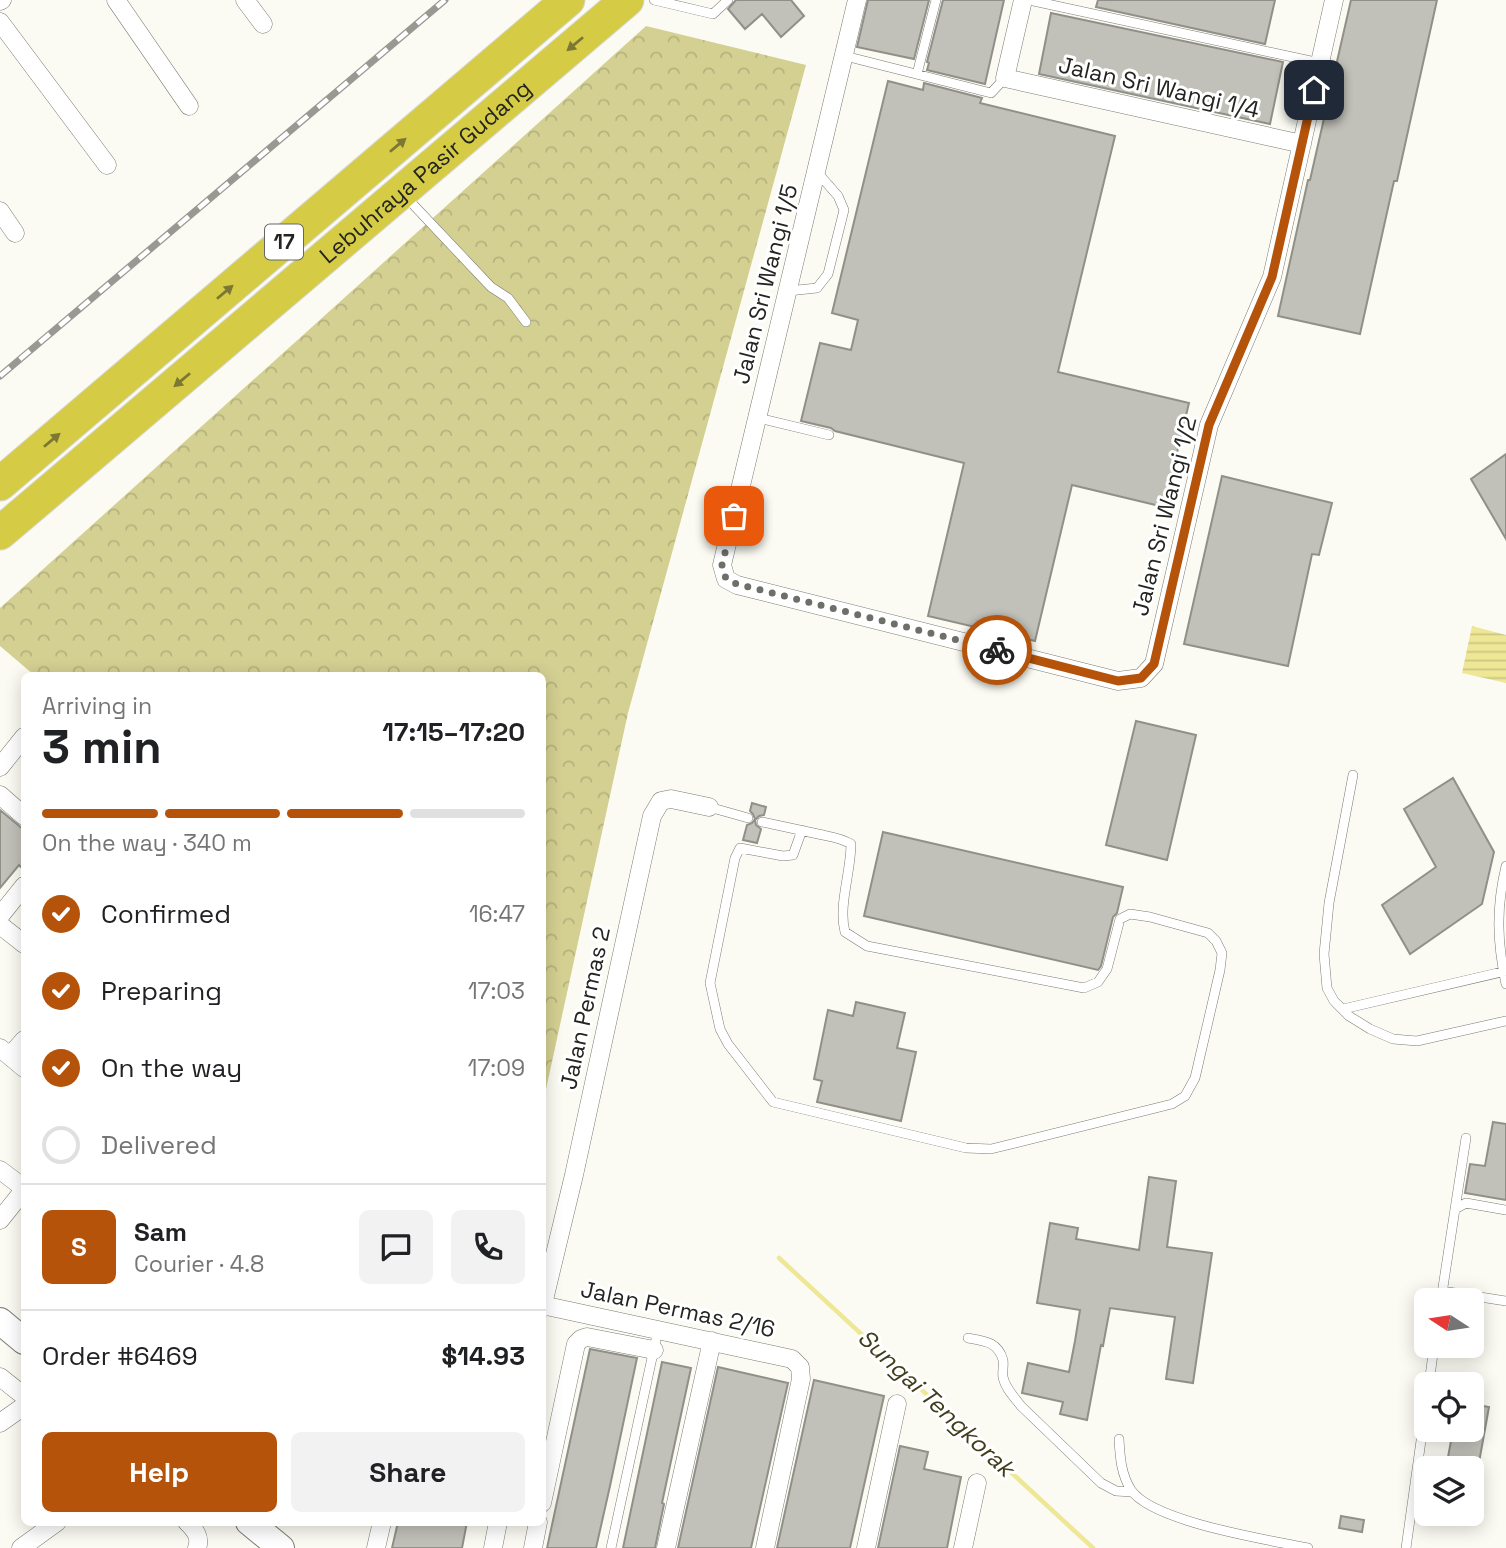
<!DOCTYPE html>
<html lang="en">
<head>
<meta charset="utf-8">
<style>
	:root { --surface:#fff; --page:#f2f2f2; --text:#202124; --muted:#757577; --line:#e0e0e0; --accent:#b45309 }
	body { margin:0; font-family:"Space Grotesk",sans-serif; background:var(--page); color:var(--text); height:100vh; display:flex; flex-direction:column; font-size:26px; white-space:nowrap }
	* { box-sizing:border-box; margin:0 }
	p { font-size:23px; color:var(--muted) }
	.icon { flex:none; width:38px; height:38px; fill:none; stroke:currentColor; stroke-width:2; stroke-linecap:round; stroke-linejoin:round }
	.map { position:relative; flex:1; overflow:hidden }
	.side { position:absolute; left:21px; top:672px; width:525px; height:854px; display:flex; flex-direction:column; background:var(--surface); border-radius:10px; box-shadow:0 4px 18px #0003 }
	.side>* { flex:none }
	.needle { width:46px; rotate:282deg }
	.buttons { position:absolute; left:1414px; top:1288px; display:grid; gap:14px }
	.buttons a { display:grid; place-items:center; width:70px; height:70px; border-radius:10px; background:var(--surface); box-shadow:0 4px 18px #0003; font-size:35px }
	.pin { position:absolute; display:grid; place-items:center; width:60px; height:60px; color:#fff; margin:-30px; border-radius:14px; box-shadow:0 4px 10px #0006 }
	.courier { position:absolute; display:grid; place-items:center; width:70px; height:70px; margin:-35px; border:5px solid #b45309; border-radius:50%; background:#fff; color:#222; box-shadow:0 2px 9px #0007 }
	.overview em { font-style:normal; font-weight:800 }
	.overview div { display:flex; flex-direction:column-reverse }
	.overview { display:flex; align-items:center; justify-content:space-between; height:119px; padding:0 21px }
	h1 { font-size:46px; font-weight:800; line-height:52px }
	.bar { display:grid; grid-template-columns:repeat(4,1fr); gap:10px 7px; align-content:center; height:84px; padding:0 21px }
	.bar i { height:9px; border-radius:5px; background:var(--line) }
	.bar .selected { background:var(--accent) }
	.bar p { grid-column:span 4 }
	.line { display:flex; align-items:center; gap:18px; padding:0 21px; border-top:2px solid var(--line) }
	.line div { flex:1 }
	.round { display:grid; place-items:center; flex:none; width:74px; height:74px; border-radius:10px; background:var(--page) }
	ol { padding:0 21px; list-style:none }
	li { display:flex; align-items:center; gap:21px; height:77px }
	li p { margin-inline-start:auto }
	li .icon { padding:7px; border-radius:50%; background:var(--accent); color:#fff; stroke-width:4 }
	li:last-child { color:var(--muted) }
	li i { width:38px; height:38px; border:4px solid var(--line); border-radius:50% }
	.cta { display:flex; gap:14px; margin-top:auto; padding:14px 21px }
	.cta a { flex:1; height:80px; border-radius:10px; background:var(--accent); color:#fff; font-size:28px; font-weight:800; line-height:80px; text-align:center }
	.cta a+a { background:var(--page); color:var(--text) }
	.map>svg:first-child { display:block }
	.forest { fill:url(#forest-crowns) }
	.water { fill:url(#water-rules) }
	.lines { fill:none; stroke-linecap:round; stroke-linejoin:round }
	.stream { stroke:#ede796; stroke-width:4.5 }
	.building { fill:#c1c0b9; stroke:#909089; stroke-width:2 }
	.lane-casing { stroke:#7b7b74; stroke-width:10 }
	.street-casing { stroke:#7b7b74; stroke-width:19 }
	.secondary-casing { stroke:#7b7b74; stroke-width:28 }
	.highway-casing { stroke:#d8d8d7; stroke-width:35 }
	.lane { stroke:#fff; stroke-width:9 }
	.street { stroke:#fff; stroke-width:18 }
	.secondary { stroke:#fff; stroke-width:26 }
	.highway { stroke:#d5cb45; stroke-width:33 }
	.rail-casing { stroke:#999994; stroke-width:7 }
	.rail { stroke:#fff; stroke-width:4.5; stroke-dasharray:13; stroke-linecap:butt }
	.oneway { fill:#7c7833 }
	.done { stroke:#6f6f6a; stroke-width:7; stroke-dasharray:0 12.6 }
	.route { stroke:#b45309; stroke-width:9 }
	.labels { text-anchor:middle; stroke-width:6; stroke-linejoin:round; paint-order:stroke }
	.shield { fill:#fff; stroke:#666664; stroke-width:2 }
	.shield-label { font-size:21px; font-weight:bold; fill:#242421 }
	.street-label { font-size:23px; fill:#242421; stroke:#fff }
	.water-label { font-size:24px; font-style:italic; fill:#403d1a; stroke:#fff }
</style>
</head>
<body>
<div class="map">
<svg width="1506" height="1548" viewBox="0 0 1506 1548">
	<defs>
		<pattern id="forest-crowns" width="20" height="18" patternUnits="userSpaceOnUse" patternTransform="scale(1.75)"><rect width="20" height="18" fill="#d4d092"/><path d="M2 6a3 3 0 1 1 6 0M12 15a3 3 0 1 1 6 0" fill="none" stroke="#b6b27e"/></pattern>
		<pattern id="water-rules" width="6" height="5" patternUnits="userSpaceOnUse" patternTransform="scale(1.75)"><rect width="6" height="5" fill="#ede796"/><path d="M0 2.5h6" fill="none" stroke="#cbc681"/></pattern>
	</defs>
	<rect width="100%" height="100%" fill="#fbfbf3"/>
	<path class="forest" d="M646,26L806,65L628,713L543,1103L542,676L34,675L0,646V608Z"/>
	<path class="water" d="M1472,626L1506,635V683L1462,673Z"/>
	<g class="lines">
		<path class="stream" d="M779,1258L1093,1548"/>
	</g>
	<path class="building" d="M736,0H791L804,16L781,37L762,14L745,29L728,9Z
		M868,0H929L914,59L857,47Z
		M943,0H1004L985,84L927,70L929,63L927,62Z
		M1098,0H1275L1265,44L1096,7Z
		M1351,0H1437L1397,181H1394L1360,334L1278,316L1308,180H1310Z
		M1051,13L1283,62L1270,124L1039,74Z
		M888,81L923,90L924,83L982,98L980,103L1115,136L1058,372L1189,403L1164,507L1072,485L1035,641L928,616L964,463L835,431L831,428L801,421L820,343L851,350L858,320L832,313Z
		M1506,454V539L1471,479Z
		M1222,476L1332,503L1319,555L1312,554L1288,666L1184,644Z
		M1136,721L1196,735L1167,860L1106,845Z
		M1453,778L1494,852L1482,904L1410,954L1382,905L1436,867L1404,809Z
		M752,803L766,807L764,815L759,816L755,820L756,825L761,829L757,843L743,840L747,825L752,823L755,819L753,814L750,811Z
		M0,810L24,830V870L19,865L0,888Z
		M883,832L1123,887L1117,913L1113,917L1101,966L1098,970L864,916Z
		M856,1002L905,1013L897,1048L916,1052L901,1121L817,1102L822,1081L814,1079L828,1010L853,1016Z
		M1493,1122L1506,1124V1200L1465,1193L1470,1164L1485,1166Z
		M1149,1177L1176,1181L1167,1247L1212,1253L1193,1383L1166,1379L1175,1317L1110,1308L1103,1346L1101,1345L1087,1420L1060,1414L1063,1402L1022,1393L1028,1363L1069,1372L1075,1341L1080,1310L1037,1303L1050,1223L1078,1228L1076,1239L1139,1250Z
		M590,1349L637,1358L610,1486L596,1548H547Z
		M662,1362L691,1368L662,1503L664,1504L655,1548H623Z
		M718,1367L788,1383L751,1548H678Z
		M814,1380L884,1396L850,1548H777Z
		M1472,1404L1489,1407L1478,1468H1446L1453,1430H1472Z
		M900,1446L928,1452L924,1469L961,1477L947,1548H878Z
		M1341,1516L1364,1520L1362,1532L1339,1528Z
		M398,1522H467L462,1548H392Z"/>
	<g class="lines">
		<defs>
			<path id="lane" d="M654,0L713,14L728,0
				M1029,0L1320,63
				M845,56L991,93L1005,78
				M917,74L936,0
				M406,197L491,287L508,298L526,322
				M788,291L817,288L828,274L844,210L838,196L817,172
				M758,418L829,435
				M1353,775L1329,903L1324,954L1327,988L1334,1001L1349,1016L1370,1029L1393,1039L1417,1041L1506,1021
				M709,807L748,818
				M762,822C781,826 800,830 818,834C831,837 839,837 851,844C851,872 838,906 845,932L867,946L1084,988L1098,982L1107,969L1120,919L1130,914L1150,917L1208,933L1216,941L1222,953L1220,970L1195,1078L1185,1096L1172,1104L991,1149L966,1148L773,1102L728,1044L720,1029L710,983L735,858L740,848L783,856L793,855L802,830
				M1506,866C1496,908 1497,942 1506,984
				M1343,1009L1506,971
				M1455,1209L1466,1138
				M1442,1291L1506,1301
				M1441,1300L1455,1209L1466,1203L1506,1210
				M968,1338C985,1341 998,1342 1003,1360C1004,1366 1002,1372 1003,1377C1005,1388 1015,1398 1021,1406L1101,1483L1116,1491L1132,1492
				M1429,1384L1434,1346
				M1119,1439C1120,1457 1121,1474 1131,1490C1153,1522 1269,1540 1308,1548
				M611,1548L658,1330
				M1406,1548L1426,1405"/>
			<path id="street" d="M116,0L189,106
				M245,0L263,24
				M857,0L722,565L726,579L737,585L1118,681L1141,678L1154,664L1209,425L1272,277L1334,0
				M1023,0L1005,78L1302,144
				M0,1L2,0
				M0,22L107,165
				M0,211L15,233
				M0,767L24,737
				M0,795L24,816
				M0,916L24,886
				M0,925L24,944
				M0,1048L24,1068
				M10,1056L24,1040
				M0,1170L24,1188
				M0,1220L24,1190
				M542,1305L792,1359L800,1367L801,1379L765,1548
				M542,1308L574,1175L652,816L661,801L671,799L709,807
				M0,1377L24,1396
				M0,1423L24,1406
				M542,1503L576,1344L581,1339L587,1337L654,1350
				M187,1522C195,1530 201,1537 197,1548
				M21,1548L57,1522
				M376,1548L382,1522
				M493,1548L498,1522
				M533,1548L538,1522
				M666,1548L712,1341
				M866,1548L897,1404
				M963,1548L977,1483"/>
			<path id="secondary" d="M0,1321L24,1341
				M249,1522L281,1548"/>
			<g id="highway">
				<path d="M0,484L568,0"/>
				<path id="s1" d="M0,533L627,0"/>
			</g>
		</defs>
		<use href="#lane" class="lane-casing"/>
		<use href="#street" class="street-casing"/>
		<use href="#secondary" class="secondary-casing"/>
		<use href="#highway" class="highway-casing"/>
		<use href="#lane" class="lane"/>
		<use href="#street" class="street"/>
		<use href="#secondary" class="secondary"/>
		<use href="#highway" class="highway"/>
		<defs>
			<path id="rail" d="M0,376L445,0"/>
		</defs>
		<use href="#rail" class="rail-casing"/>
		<use href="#rail" class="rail"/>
	</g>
	<defs><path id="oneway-solid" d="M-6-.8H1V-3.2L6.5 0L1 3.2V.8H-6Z" transform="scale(1.75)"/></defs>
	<g class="oneway">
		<use href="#oneway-solid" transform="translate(575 44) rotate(140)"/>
		<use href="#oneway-solid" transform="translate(398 145) rotate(-40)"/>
		<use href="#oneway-solid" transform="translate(225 292) rotate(-40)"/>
		<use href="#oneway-solid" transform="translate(182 380) rotate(140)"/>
		<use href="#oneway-solid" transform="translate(52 440) rotate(-40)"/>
	</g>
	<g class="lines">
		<path class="done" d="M734,516L722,565L726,579L737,584L997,650"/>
		<path class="route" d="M997,650L1118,681L1141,678L1154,664L1209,425L1272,277L1314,90"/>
	</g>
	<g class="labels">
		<rect class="shield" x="265" y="224.5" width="38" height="35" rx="5"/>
		<g class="shield-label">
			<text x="284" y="249">17</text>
		</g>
		<g class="street-label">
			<text transform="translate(1159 87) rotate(13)" y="8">Jalan Sri Wangi 1/4</text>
			<text dy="8" stroke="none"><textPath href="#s1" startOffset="558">Lebuhraya Pasir Gudang</textPath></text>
			<text transform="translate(765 284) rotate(-76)" y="8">Jalan Sri Wangi 1/5</text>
			<text transform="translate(1164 516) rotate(-76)" y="8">Jalan Sri Wangi 1/2</text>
			<text transform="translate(585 1008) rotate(-78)" y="8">Jalan Permas 2</text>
			<text transform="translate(678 1309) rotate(12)" y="8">Jalan Permas 2/16</text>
		</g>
		<g class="water-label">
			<text transform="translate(936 1403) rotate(43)" y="8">Sungai Tengkorak</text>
		</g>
	</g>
</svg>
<div class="buttons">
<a><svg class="needle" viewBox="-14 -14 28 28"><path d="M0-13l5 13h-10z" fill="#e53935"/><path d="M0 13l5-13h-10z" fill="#757577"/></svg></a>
<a><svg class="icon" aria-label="locate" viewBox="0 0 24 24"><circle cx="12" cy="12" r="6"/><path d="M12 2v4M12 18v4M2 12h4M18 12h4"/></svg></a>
<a><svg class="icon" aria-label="layers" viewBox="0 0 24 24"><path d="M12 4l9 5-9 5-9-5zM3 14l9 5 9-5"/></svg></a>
</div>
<div class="pin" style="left:734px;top:516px;background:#ea580c"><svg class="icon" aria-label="bag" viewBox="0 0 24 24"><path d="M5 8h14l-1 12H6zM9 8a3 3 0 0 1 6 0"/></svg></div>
<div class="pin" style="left:1314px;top:90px;background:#1f2937"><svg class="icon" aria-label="home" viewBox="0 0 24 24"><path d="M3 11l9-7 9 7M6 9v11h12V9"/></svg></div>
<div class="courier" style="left:997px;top:650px"><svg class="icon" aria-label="bike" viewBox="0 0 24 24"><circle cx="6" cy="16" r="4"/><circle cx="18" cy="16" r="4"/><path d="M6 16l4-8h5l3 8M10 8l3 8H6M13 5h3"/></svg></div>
<section class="side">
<div class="overview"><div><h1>3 min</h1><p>Arriving in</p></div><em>17:15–17:20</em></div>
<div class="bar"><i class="selected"></i><i class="selected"></i><i class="selected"></i><i></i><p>On the way · 340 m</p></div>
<ol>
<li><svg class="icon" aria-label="check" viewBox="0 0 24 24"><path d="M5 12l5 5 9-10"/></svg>Confirmed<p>16:47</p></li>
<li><svg class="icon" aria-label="check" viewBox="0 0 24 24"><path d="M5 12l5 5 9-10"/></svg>Preparing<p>17:03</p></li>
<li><svg class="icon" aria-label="check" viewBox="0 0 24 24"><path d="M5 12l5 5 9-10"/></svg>On the way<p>17:09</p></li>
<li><i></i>Delivered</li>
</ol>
<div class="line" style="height:126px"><b class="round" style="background:var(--accent);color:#fff">S</b><div><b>Sam</b><p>Courier · 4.8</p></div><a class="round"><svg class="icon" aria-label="chat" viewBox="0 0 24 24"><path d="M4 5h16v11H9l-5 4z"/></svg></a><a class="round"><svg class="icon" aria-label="phone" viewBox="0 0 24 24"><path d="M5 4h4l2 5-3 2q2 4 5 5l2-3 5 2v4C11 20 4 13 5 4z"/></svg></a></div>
<div class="line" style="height:91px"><div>Order #6469</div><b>$14.93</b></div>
<div class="cta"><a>Help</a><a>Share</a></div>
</section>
</div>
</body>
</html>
